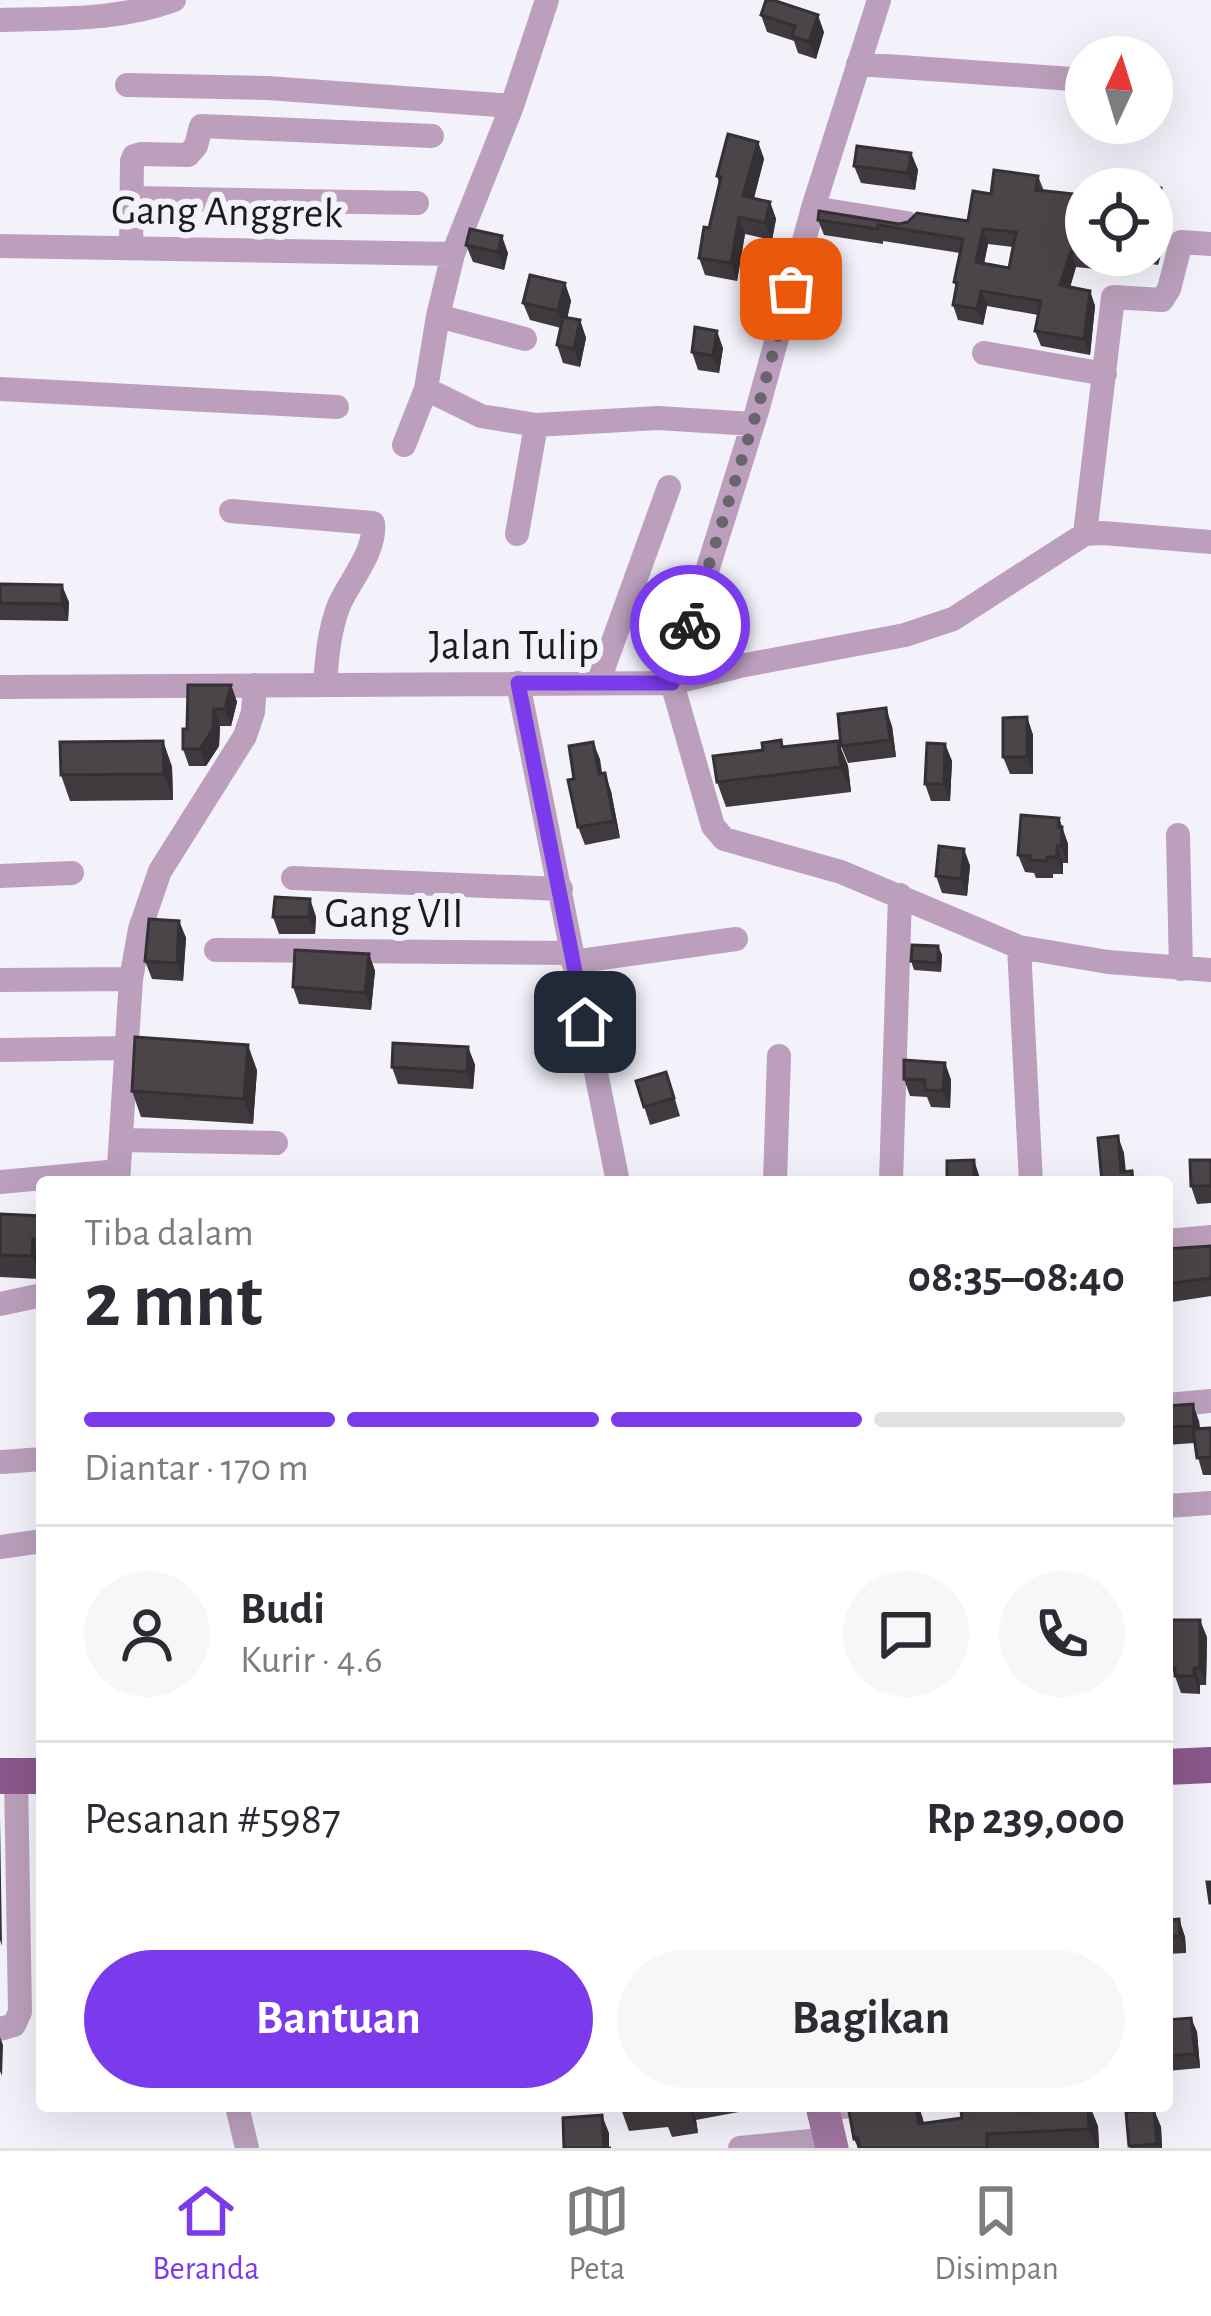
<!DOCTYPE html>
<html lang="id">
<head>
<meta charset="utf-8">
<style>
	:root { --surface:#fff; --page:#f7f7f7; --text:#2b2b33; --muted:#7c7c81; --line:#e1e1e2; --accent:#7c3aed }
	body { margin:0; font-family:"Alegreya Sans",sans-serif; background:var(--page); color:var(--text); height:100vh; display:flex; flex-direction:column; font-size:45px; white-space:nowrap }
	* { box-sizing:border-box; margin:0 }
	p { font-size:39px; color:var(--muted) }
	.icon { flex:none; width:66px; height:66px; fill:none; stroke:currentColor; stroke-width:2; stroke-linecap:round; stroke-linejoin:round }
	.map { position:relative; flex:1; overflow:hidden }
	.panel { position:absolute; left:36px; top:1176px; width:1137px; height:936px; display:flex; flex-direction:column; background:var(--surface); border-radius:12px; box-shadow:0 12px 48px #0002 }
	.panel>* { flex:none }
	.needle { width:78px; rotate:4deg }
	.fabs { position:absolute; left:1065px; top:36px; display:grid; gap:24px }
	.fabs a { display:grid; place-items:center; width:108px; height:108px; border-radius:50%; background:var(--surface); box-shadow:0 12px 48px #0002; font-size:60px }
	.pin { position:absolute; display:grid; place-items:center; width:102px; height:102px; color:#fff; margin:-51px; border-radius:24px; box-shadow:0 6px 18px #0006 }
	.courier { position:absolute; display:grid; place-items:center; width:120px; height:120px; margin:-60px; border:9px solid #7c3aed; border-radius:50%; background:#fff; color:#222; box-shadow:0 3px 15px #0007 }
	.summary em { font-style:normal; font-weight:700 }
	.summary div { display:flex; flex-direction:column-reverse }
	.summary { display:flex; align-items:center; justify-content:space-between; height:204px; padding:0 48px }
	h1 { font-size:78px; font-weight:700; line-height:90px }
	.bar { display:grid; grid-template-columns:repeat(4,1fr); gap:18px 12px; align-content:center; height:144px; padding:0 48px }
	.bar i { height:15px; border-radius:9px; background:var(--line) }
	.bar .active { background:var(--accent) }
	.bar p { grid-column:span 4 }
	.line { display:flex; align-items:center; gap:30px; padding:0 48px; border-top:3px solid var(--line) }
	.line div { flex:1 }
	.round { display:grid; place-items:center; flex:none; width:126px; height:126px; border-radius:63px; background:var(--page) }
	.primary-button { display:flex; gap:24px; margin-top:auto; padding:24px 48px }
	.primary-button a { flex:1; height:138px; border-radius:72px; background:var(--accent); color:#fff; font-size:48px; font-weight:700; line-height:138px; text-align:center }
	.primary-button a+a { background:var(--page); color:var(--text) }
	.dock { display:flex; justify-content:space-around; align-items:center; height:168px; border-top:3px solid var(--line); background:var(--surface); font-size:33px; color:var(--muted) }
	.dock a { display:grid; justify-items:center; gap:6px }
	.dock .active { color:var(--accent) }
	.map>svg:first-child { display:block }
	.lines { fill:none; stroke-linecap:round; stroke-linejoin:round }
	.street { stroke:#bb9fbc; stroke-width:24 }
	.secondary { stroke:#9f76a0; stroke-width:33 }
	.primary { stroke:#8a588c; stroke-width:36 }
	.wall { fill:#403a3f; fill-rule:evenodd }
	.shaded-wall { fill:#343033 }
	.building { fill:#4b4449; stroke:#343033; stroke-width:3; fill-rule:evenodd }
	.done { stroke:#67666b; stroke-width:12; stroke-dasharray:0 21.6 }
	.route { stroke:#7c3aed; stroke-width:15 }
	.labels { text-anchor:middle; stroke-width:12; stroke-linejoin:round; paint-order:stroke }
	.street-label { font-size:42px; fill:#1c1b1e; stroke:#f3f2fb }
</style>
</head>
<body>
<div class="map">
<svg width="1211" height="2148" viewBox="0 0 1211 2148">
	<rect width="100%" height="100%" fill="#f3f2fb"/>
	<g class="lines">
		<path class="street" d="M879,0L813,208L757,411L672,683L713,826L724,839L841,872L1019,947L1108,962L1211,970
			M0,20C60,18 117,21 174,0
			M858,64L1086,80
			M127,85L268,88L512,106
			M133,198L417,203
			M813,208L907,223
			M0,246L453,254
			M131,247L132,161L134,156L141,154L188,155L196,146L201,126L432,136
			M438,316L525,339
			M984,353L1105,374
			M0,389L337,407
			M426,389L481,416L536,425L658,418L753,424
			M404,445L426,389L438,316L453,254L512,106L547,0
			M231,511L373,523C376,552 350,580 339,605C329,631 327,657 325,684
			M517,534L536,425
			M1085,534L1113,297L1162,300L1169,289L1181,242L1211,244
			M518,683L618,1182
			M598,683L669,487
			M0,687L672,683L740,666L905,635L953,619L1085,534L1103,533L1211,542
			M1178,835L1181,969
			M0,876L72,873
			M293,878L561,889
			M1019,947L1031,1182
			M216,950L572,953
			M573,962L736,939
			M0,980L131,979
			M0,1050L128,1048
			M121,1140L276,1143
			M0,1182L119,1171
			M118,1182L131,979L140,929L160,871L245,736L253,712L255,685
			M775,1182L779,1056
			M891,1182L900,895
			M1167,1241L1211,1237
			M0,1304L42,1295
			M1167,1405L1211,1401
			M2,1462L42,1459
			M1167,1506L1211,1503
			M0,1547L42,1541
			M0,2029L14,2025L20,2012L16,1776
			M237,2106L247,2148
			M823,2109L851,2106
			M740,2148L830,2139"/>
		<path class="secondary" d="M822,2106L832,2148"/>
		<path class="primary" d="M1167,1767L1211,1765
			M0,1776H42"/>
	</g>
	<path class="wall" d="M761,15L824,32L816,59L798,53L794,41L767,32Z
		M758,142L764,159L754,198L770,202L776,219L772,240L745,234L737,281L705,275L699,258L709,228L719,183L717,176Z
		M911,153L918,170L915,190L861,183L854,166Z
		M1038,176L1044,191L1084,195L1086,200V255H1152V189L1166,204L1164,229L1166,235L1158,265L1116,259L1114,271L1076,267L1070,287L1090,291L1095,306L1090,355L1041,346L1035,331L1038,315L987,306L983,325L958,320L953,305L956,287L954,282L960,253L883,241V244L824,235L818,220L899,224L968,221L991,194ZM988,244L1013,247L1009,268L984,264Z
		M466,245L508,253L504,270L473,262Z
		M565,283L571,301L567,318L580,320L586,338L580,367L563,363L557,345L561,328L530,320L523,303Z
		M723,348L719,373L698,370L692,352Z
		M0,584L69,602L68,621L0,620Z
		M231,685L237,702L231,726H220L219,746L206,766H189L183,749L187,729Z
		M1027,717L1033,735V774H1010L1003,757Z
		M892,726L896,757L848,763L841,746Z
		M781,740L783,747L838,741L848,766L851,792L726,807L717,782Z
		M163,741L172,767L173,800L70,801L61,775Z
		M593,742L602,774L611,791L620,838L585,845L578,827L574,779Z
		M945,744L952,761L950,801H931L925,784Z
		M1059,818L1068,844V863H1063V874H1053V878H1036L1034,873L1025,872L1018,855Z
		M964,849L970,866L967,896L942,893L936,876Z
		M310,899L316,917L315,934H279L273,917Z
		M179,921L186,938L183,981L152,979L145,961Z
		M938,946L942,955L941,972L914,970L911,961Z
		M369,954L375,971L371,1010L299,1004L293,987Z
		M468,1047L475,1065L473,1089L398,1084L392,1067Z
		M945,1063L951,1080L950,1108L931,1107L927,1097L910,1096L904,1079Z
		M257,1070L253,1124L141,1117L132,1091Z
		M636,1081L672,1089L680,1116L650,1125Z
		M1211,1160V1203L1197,1204L1191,1186Z
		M0,1214L42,1216L40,1279L0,1277Z
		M1211,1246V1296L1172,1302L1167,1287V1249Z
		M1167,1406L1199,1421L1200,1429L1211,1428V1475H1203L1194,1443L1167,1445Z
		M1207,1637L1206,1685H1200V1694L1181,1693L1172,1668Z
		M1179,1919L1185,1937L1186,1953L1167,1954V1920Z
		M1191,2018L1197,2032L1200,2068L1167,2071V2020Z
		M620,2106H771L696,2120L698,2133L672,2137L668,2127L629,2131Z
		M978,2106H1031V2110L1098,2126L1099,2148H858L854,2139L922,2116L924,2123L962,2118L978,2110Z
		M1154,2110L1161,2127L1162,2148H1130L1126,2112Z"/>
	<path class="shaded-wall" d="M818,15L824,32L816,59L809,42Z
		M758,142L764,159L750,213L743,196Z
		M911,153L918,170L915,190L908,173Z
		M1161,188L1166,204L1164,229L1166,235L1158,265L1152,250Z
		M770,202L776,219L772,240L765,223Z
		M739,217L745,234L737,281L731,263Z
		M983,229L988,244L981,278L976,262Z
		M502,236L508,253L504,270L498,252Z
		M1071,251L1076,267L1066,301L1060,285Z
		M1108,255H1115L1114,271Z
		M565,283L571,301L565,329L558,311Z
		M981,291L987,306L983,325L977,309Z
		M1090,291L1095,306L1090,355L1084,339Z
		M580,320L586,338L580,367L574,349Z
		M717,331L723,348L719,373L713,356Z
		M62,585L69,602L68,621L62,604Z
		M231,685L237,702L231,726L225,709Z
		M886,708L892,726L896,757L890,740Z
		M214,709L220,726L219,746L206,766L200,749Z
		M1027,717L1033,735V774L1027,757Z
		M163,741L172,767L173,800L164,774Z
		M838,741L848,766L851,792L841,767Z
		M593,742L600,759L605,792L599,774Z
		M945,744L952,761L950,801L944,784Z
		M605,773L611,791L620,838L614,821Z
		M1059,818L1068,844V863L1061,846Z
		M1057,846L1063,863V874L1057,857Z
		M964,849L970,866L967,896L961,879Z
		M310,899L316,917L315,934L309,917Z
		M179,921L186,938L183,981L177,963Z
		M938,946L942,955L941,972L938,963Z
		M369,954L375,971L371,1010L365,993Z
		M248,1045L257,1070L253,1124L244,1099Z
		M468,1047L475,1065L473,1089L467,1072Z
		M945,1063L951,1080L950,1108L943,1091Z
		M1118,1136L1124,1153L1127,1182L1121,1172Z
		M974,1160L980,1178V1182H974Z
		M33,1239L41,1262L40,1279L32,1256Z
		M1193,1404L1199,1421L1201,1443L1194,1426Z
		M1200,1620L1207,1637L1206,1685L1200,1668Z
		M1194,1668L1200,1685V1694L1194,1676Z
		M0,1818L2,1946L0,1940Z
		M1179,1919L1185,1937L1186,1953L1180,1936Z
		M1191,2018L1197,2032L1200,2068L1195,2054Z
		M0,2037L3,2045L2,2076L0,2071Z
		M688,2106H691L696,2120L698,2133Z
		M916,2106H919L922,2116L929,2148L919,2124Z
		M1088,2106H1090L1098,2126L1099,2148H1096L1089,2129Z
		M1154,2110L1161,2127L1162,2148H1159L1157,2144Z
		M602,2115L609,2133V2148H604Z"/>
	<path class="building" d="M766,0H773L818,15L809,42L792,36L795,26L761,15Z
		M728,134L758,142L743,196L770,202L765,223L739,217L731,263L699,258L704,227L709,228L721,177L717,176Z
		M857,146L911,153L908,173L854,166Z
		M994,170L1038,176L1036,190L1084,195V200H1086V253L1071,251L1060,285L1090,291L1084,339L1035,331L1041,301L981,291L977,309L953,305L957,283L954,282L963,239L878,225L877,229L818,220L819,211L899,224L908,222L917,213L968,221L973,191L991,194ZM983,229L1016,232L1009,268L976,262Z
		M1122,184L1161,188L1158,219L1161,220L1152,250V189H1121Z
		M470,229L502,236L498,252L466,245Z
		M530,275L565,283L558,311L523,303Z
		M563,317L580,320L574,349L557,345Z
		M695,327L717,331L713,356L692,352Z
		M0,584L62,585V604L0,603Z
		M188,685H231L225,709H214L213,729L200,749H183V729H187Z
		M886,708L890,740L841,746L838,714Z
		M1027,717V757H1003V718Z
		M781,740L782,747L838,741L841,767L717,782L713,756L763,750L762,743Z
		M163,741L164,774L61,775L60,742Z
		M593,742L599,774L605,773L614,821L578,827L568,780L574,779L569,746Z
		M927,743L945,744L944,784H925Z
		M1021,815L1059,818L1058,827H1062L1061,846H1057V857H1047V861L1030,860V856L1018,855Z
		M939,846L964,849L961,879L936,876Z
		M275,897L310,899L309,917H273Z
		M149,919L179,921L177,963L145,961Z
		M912,945L938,946V963L911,961Z
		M295,950L369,954L365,993L293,987Z
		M135,1037L248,1045L244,1099L132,1091Z
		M393,1043L468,1047L467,1072L392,1067Z
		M904,1060L945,1063L943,1091L925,1090V1080L904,1079Z
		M666,1072L674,1098L644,1107L636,1081Z
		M1118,1136L1121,1172L1132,1171L1133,1182H1102L1098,1138Z
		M974,1160V1182H947V1161Z
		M1190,1160H1211V1186H1191Z
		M0,1214L42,1216V1240L33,1239L32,1256L0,1255Z
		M1211,1246V1278L1167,1284V1249Z
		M1193,1404L1194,1426L1167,1427V1406Z
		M1211,1428V1457L1197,1458L1193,1429Z
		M1172,1620H1200V1668H1194V1676H1175V1668H1172Z
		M1207,1882H1211V1903H1210Z
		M1179,1919L1180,1936L1167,1937V1920Z
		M1191,2018L1195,2054L1167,2056V2020Z
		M848,2106H916L919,2124L962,2118L961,2111L978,2110V2106H1021V2111L1059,2110V2106H1088L1089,2129L987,2134V2148H859L858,2138L854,2139Z
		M1154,2110L1157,2144L1129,2146L1126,2112Z
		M602,2115L604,2148H611H564L563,2118Z"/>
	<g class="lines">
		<path class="done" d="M690,625L757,411L791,289"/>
		<path class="route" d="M585,1022L518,683H672L690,625"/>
	</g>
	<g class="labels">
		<g class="street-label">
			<text transform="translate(227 210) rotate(1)" y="15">Gang Anggrek</text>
			<text x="514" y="659">Jalan Tulip</text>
			<text x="394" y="927">Gang VII</text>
		</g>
	</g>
</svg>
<div class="fabs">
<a><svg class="needle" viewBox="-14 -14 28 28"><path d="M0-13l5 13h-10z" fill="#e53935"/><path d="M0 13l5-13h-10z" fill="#7c7c81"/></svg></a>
<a><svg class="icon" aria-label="locate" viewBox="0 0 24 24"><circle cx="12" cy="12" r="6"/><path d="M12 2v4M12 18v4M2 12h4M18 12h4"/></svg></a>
</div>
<div class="pin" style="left:791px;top:289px;background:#ea580c"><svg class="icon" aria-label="bag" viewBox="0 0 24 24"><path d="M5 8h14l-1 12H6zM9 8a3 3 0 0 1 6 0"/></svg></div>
<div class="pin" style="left:585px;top:1022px;background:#1f2937"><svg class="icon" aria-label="home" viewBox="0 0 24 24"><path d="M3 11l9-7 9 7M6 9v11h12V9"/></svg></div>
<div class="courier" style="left:690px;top:625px"><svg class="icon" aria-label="bike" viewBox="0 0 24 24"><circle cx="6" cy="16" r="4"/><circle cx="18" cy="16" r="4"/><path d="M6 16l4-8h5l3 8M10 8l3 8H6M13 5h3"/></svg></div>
<section class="panel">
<div class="summary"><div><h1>2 mnt</h1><p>Tiba dalam</p></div><em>08:35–08:40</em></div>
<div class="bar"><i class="active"></i><i class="active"></i><i class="active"></i><i></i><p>Diantar · 170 m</p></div>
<div class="line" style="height:216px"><a class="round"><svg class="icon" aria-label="person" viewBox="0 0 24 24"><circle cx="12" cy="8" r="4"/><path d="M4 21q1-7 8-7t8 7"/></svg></a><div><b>Budi</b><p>Kurir · 4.6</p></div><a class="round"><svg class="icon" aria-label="chat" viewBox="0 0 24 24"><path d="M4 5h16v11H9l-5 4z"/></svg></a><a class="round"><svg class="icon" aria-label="phone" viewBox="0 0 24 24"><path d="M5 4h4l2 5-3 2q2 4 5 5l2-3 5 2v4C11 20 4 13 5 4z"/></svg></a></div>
<div class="line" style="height:156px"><div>Pesanan #5987</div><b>Rp 239,000</b></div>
<div class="primary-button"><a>Bantuan</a><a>Bagikan</a></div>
</section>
</div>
<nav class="dock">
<a class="active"><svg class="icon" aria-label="home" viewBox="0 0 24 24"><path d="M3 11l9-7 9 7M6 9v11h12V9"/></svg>Beranda</a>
<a><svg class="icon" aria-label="map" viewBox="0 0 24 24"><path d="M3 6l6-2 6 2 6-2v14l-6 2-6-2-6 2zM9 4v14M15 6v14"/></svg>Peta</a>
<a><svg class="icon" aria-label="saved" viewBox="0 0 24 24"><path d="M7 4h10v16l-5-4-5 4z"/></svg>Disimpan</a>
</nav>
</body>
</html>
